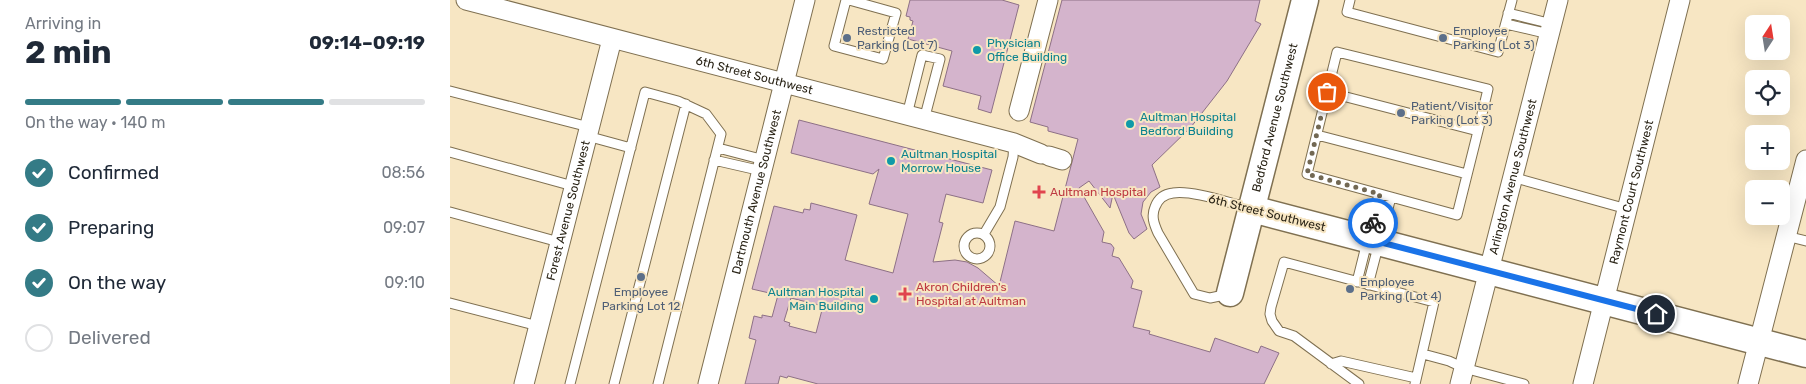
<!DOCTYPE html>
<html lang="en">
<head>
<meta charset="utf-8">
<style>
	:root { --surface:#fff; --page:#f6f6f7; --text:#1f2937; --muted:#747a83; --line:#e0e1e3; --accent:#347b86 }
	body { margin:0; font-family:Rubik,sans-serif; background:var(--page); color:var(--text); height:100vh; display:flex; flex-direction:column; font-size:19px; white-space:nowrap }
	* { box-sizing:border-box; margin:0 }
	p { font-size:16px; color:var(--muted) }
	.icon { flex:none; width:28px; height:28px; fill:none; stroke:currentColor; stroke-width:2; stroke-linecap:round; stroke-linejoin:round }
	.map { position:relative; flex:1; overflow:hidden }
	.sheet { display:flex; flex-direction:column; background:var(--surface); width:450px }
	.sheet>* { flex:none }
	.needle { width:32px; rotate:12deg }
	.tools { position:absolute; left:1295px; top:15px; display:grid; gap:10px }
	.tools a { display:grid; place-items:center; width:45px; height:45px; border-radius:8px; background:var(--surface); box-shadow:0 5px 20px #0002; font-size:25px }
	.pin { position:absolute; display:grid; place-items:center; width:42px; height:42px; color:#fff; margin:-21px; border:2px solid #fff; border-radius:50%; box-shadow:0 1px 5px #0007 }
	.courier { position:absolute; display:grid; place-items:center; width:50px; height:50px; margin:-25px; border:4px solid #1a73e8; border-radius:50%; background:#fff; color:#222; box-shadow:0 1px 6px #0007 }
	.overview em { font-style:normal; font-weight:700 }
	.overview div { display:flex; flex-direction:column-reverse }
	.overview { display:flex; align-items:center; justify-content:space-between; height:85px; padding:0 25px }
	h1 { font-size:32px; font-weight:700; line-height:38px }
	.bar { display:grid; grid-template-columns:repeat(4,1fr); gap:8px 5px; align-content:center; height:60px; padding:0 25px }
	.bar i { height:6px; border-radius:4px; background:var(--line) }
	.bar .selected { background:var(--accent) }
	.bar p { grid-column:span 4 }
	ol { padding:0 25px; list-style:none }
	li { display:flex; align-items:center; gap:15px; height:55px }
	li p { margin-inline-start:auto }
	li .icon { padding:5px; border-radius:50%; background:var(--accent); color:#fff; stroke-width:4 }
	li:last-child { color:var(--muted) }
	li i { width:28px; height:28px; border:2px solid var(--line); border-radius:50% }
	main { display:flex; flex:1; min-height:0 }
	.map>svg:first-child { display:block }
	.building { fill:#d4b4cc; stroke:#8d7086; fill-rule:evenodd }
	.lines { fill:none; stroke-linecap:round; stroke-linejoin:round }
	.lane-casing { stroke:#7f7051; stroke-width:11 }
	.street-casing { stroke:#7f7051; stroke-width:21 }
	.secondary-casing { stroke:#7f7051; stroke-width:29 }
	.lane { stroke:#fff; stroke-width:9 }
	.street { stroke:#fff; stroke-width:19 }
	.secondary { stroke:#fff; stroke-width:26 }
	.done { stroke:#726853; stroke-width:5; stroke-dasharray:0 9 }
	.route { stroke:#1a73e8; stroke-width:6 }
	.service-dot { fill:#5c6f8a; stroke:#f7e6c3; stroke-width:2 }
	.culture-dot { fill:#0f9aa8; stroke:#f7e6c3; stroke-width:2 }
	.health-dot { fill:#e0444e; stroke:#f7e6c3; stroke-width:2 }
	.labels { text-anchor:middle; stroke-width:4; stroke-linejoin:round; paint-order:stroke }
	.service-label { font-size:12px; fill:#4e5e75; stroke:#f7e6c3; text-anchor:start }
	.culture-label { font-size:12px; fill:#0d838f; stroke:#f7e6c3; text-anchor:start }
	.street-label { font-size:12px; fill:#2a2417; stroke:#f7e6c3 }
	.health-label { font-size:12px; fill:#be3a42; stroke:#f7e6c3; text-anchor:start }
</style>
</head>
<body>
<main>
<section class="sheet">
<div class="overview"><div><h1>2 min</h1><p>Arriving in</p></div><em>09:14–09:19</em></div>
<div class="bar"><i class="selected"></i><i class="selected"></i><i class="selected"></i><i></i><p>On the way · 140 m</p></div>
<ol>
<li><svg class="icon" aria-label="check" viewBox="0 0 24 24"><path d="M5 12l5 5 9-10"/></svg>Confirmed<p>08:56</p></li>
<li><svg class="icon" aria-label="check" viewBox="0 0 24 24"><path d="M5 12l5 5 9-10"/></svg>Preparing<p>09:07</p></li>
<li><svg class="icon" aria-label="check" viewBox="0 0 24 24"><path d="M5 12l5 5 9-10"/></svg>On the way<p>09:10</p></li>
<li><i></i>Delivered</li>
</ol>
</section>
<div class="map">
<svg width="1356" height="384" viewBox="0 0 1356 384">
	<rect width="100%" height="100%" fill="#f7e6c3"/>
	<path class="building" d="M460,0H552L569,5L541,113L528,109L531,96L493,86L502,51L458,39L463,21L460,20V17L456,16Z
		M612,0H810L805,21L811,24L777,81L741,127L702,165L710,187L701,192L693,202L691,214L697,229L684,239L679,233L663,194L660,208L639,181L629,188L654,232L652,242L661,244L664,248L662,256L669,258L683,281L681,288L692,291L683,327L700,331L699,334L760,352L765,338L808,353L811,346L829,353L814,384H368L338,376L337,378L330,376L328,384H295L306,340L299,338L304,316L312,318V315L322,317L328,295L302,289L324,206L353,213L354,209L360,210L361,203L407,215L395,260L443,273L458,214L419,204L429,169L423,174L341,153L349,120L542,170L533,203L496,194L489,222L493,223L483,262L505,260L517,262L528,268L549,286L565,221L604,231L628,139L598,131V127L580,122ZM341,298L373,306L366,333L339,326L340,323L334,321Z"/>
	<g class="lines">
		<defs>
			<path id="lane" d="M396,0L384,46L433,59L446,13L399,0
				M900,0L897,12L1048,52L1062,0
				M1058,13L1102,24
				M1056,24L1099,34
				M0,91L139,127
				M877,92L1028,131L1007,215L857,174L887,52L1038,89L1028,131
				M457,115L472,55L490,59L474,120
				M867,135L1017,174
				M137,136L181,148
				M268,148L314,160
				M0,152L123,186
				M264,160L312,171
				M1062,177L1177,209
				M0,212L109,242
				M514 246a13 13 0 1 1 26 0a13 13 0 1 1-26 0Z
				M534,234L550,207L563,157L564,143
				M1336,236L1356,241
				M907,282L929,194
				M918,285L941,197
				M779,294L760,298L744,294L708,233C704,224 701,216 705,207C708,199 714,194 723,193C743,190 779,203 800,208
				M0,303L88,326
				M973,354L999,361L1014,368L1074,384
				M881,364L891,361L966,378
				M120,384L195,92L228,101L256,114L271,134L208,384
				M164,384L236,104
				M909,384L844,336L829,331L822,321L820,314L821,307L834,262L984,302L965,384"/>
			<g id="street">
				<path id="s1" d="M16,0L564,143L591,154"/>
				<path d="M569,111L598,0"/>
				<path d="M599,156L612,160"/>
				<path id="s2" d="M74,384L162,39"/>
				<path id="s3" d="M258,384L355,0"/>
				<path id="s4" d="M1010,384L1108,0"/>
				<path id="s5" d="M1133,384L1230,0"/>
				<path d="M1298,384L1356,160"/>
			</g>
			<g id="secondary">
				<path d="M802,209L1356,354"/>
				<path id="s6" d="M780,293L855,0"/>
			</g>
		</defs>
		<use href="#lane" class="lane-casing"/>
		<use href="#street" class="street-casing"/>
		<use href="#secondary" class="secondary-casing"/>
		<use href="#lane" class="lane"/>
		<use href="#street" class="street"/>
		<use href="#secondary" class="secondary"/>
	</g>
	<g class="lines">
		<path class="done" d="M877,92L857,174L930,194L923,223"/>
		<path class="route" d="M923,223L918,239L1206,314"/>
	</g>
	<g class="service-dot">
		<circle cx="397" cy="38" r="5"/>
		<circle cx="993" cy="38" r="5"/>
		<circle cx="951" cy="113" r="5"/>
		<circle cx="191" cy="277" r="5"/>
		<circle cx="900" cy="289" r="5"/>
	</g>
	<g class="culture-dot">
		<circle cx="527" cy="50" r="5"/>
		<circle cx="680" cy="124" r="5"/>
		<circle cx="441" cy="161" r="5"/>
		<circle cx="424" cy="299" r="5"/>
	</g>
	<g class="health-dot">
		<path d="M586.5 184.5h5v5h5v5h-5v5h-5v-5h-5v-5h5z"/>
		<path d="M452.5 286.5h5v5h5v5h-5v5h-5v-5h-5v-5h5z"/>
	</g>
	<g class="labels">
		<g class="service-label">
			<text x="407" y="35">Restricted<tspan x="407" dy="14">Parking (Lot 7)</tspan></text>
			<text x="1003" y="35">Employee<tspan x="1003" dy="14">Parking (Lot 3)</tspan></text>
			<text x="961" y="110">Patient/Visitor<tspan x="961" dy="14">Parking (Lot 3)</tspan></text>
			<text x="910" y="286">Employee<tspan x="910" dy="14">Parking (Lot 4)</tspan></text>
			<text x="191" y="296" text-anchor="middle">Employee<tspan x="191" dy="14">Parking Lot 12</tspan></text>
		</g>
		<g class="culture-label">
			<text x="537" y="47">Physician<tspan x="537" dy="14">Office Building</tspan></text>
			<text x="690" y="121">Aultman Hospital<tspan x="690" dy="14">Bedford Building</tspan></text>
			<text x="451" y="158">Aultman Hospital<tspan x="451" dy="14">Morrow House</tspan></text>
			<text x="414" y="296" text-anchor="end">Aultman Hospital<tspan x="414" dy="14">Main Building</tspan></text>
		</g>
		<g class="street-label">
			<text dy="4" stroke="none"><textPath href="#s1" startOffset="298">6th Street Southwest</textPath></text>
			<text dy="4" stroke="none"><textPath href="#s6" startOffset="181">Bedford Avenue Southwest</textPath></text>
			<text dy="4" stroke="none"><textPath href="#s4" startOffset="214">Arlington Avenue Southwest</textPath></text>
			<text dy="4" stroke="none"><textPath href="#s3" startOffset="198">Dartmouth Avenue Southwest</textPath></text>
			<text dy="4" stroke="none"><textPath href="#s5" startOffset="198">Raymont Court Southwest</textPath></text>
			<text dy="4" stroke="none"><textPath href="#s2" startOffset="179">Forest Avenue Southwest</textPath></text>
			<text transform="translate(817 213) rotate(14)" y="4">6th Street Southwest</text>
		</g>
		<g class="health-label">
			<text x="600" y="196">Aultman Hospital</text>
			<text x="466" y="291">Akron Children's<tspan x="466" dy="14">Hospital at Aultman</tspan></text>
		</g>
	</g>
</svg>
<div class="tools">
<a><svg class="needle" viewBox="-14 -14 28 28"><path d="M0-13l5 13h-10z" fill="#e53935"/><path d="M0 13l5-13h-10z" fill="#747a83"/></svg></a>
<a><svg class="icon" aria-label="locate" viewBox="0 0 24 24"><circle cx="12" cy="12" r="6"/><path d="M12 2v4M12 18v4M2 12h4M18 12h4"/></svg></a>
<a>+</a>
<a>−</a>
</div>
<div class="pin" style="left:877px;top:92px;background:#ea580c"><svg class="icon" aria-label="bag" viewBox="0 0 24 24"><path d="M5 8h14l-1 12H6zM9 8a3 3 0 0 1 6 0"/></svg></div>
<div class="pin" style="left:1206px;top:314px;background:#1f2937"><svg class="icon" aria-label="home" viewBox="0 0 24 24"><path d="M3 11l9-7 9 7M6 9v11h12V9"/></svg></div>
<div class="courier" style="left:923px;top:223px"><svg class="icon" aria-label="bike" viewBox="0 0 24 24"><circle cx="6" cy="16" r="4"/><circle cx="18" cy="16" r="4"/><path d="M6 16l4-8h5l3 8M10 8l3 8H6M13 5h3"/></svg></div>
</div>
</main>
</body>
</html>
